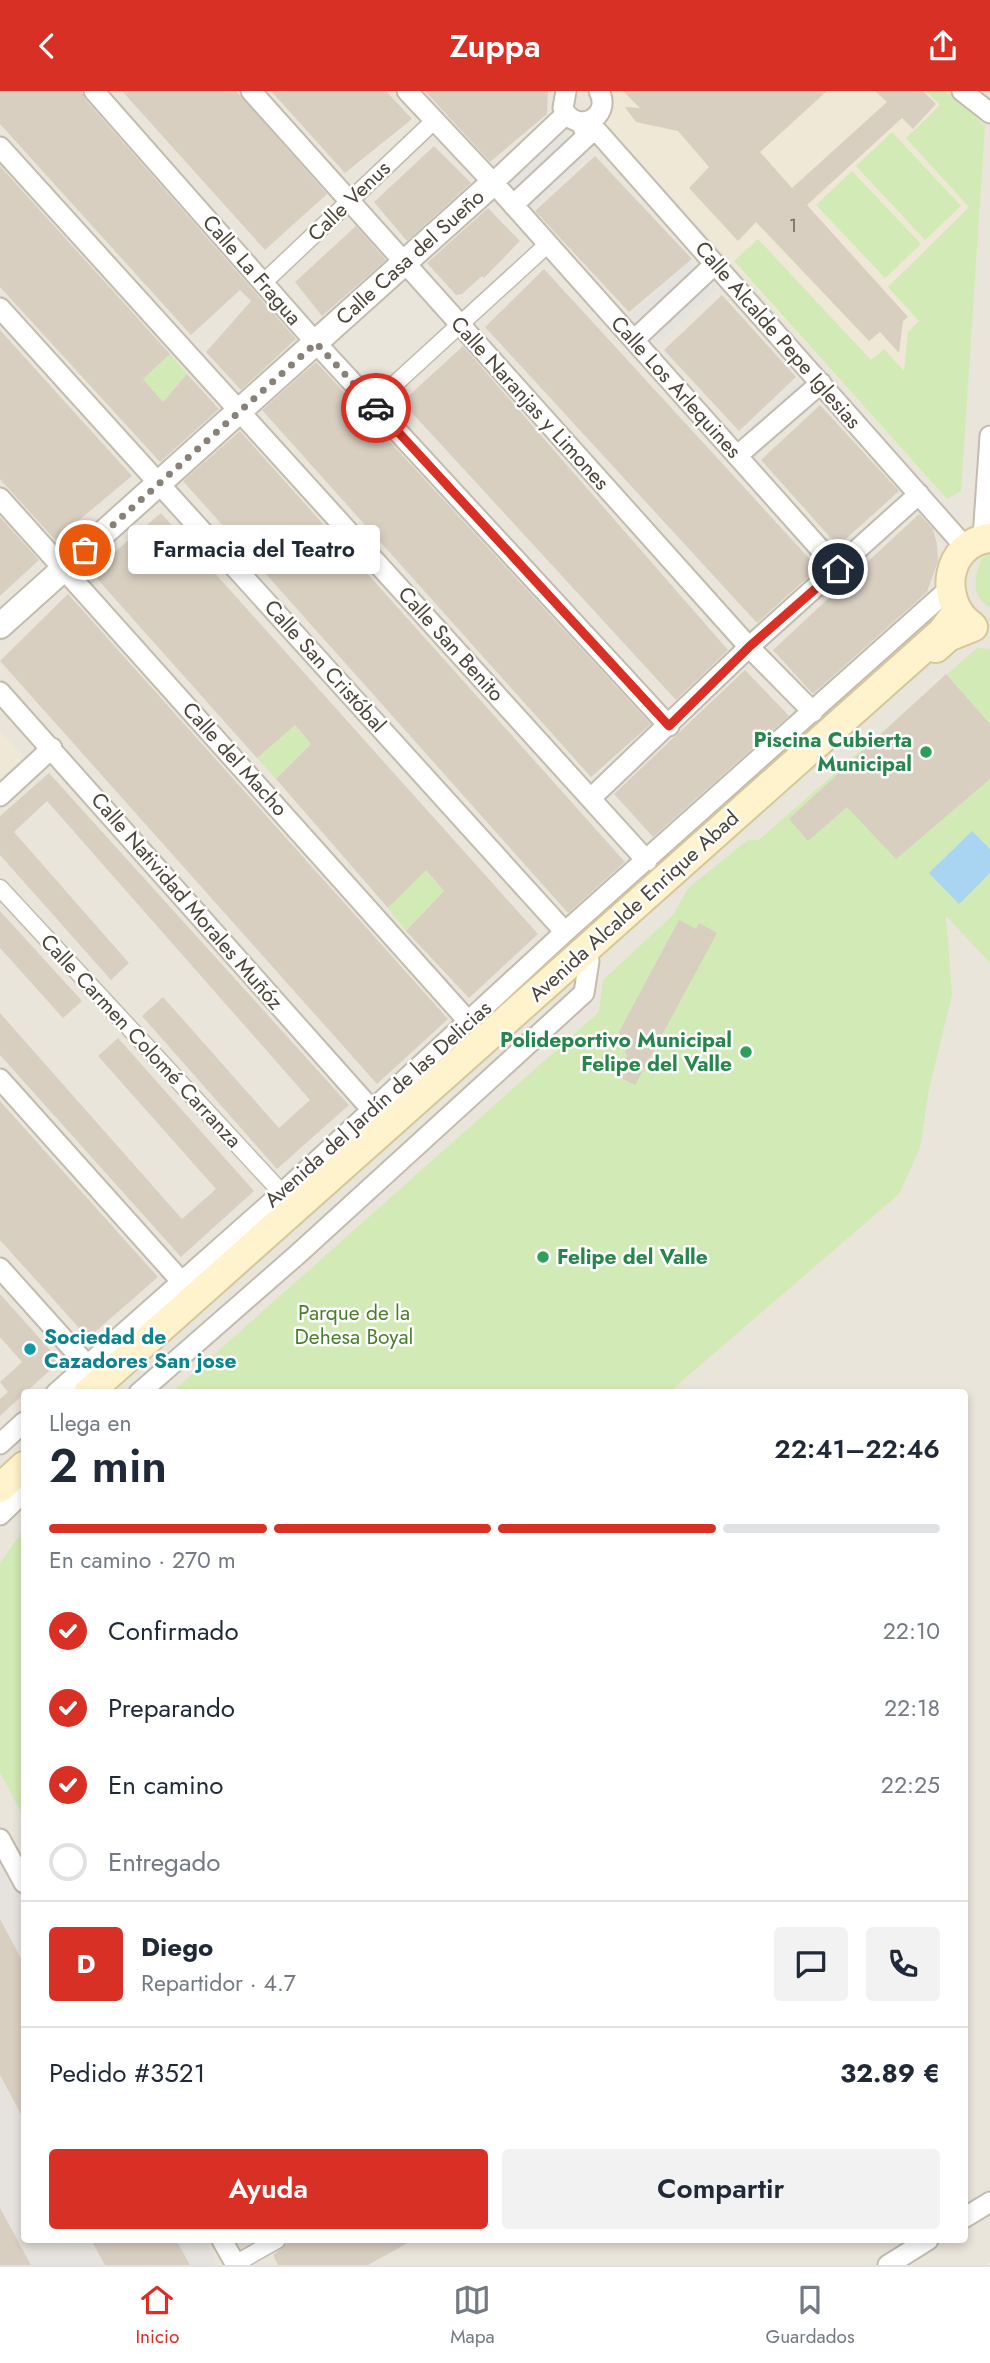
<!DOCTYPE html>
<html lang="es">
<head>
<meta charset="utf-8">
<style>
	:root { --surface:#fff; --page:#f2f2f3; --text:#1f2937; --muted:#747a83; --line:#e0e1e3; --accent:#d93025 }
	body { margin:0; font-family:Jost,sans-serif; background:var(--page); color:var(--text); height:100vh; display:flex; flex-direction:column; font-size:26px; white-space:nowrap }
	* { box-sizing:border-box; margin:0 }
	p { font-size:23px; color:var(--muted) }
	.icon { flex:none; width:38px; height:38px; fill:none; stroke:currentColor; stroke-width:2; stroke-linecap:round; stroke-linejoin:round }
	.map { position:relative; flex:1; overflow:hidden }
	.side { position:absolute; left:21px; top:1298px; width:947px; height:854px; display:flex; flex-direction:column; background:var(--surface); border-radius:7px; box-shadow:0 4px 10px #0003 }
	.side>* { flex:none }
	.pin { position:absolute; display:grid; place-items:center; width:60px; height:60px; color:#fff; margin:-30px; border:4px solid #fff; border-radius:50%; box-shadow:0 2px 7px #0007 }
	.courier { position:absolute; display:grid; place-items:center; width:70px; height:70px; margin:-35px; border:5px solid #d93025; border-radius:50%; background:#fff; color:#222; box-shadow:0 2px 9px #0007 }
	.bubble { position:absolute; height:49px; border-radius:7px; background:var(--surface); box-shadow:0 4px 10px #0003; font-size:23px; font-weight:600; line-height:49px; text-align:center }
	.overview em { font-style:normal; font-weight:600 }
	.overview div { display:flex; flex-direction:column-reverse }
	.overview { display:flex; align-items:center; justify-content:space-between; height:119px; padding:0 28px }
	h1 { font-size:46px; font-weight:600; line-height:52px }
	.bar { display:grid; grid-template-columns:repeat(4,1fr); gap:10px 7px; align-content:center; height:84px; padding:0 28px }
	.bar i { height:9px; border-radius:5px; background:var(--line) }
	.bar .on { background:var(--accent) }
	.bar p { grid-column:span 4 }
	.line { display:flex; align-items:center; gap:18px; padding:0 28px; border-top:2px solid var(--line) }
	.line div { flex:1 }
	.round { display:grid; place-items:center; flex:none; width:74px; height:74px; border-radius:7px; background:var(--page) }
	ol { padding:0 28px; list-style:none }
	li { display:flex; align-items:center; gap:21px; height:77px }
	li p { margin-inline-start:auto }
	li .icon { padding:7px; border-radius:50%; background:var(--accent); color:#fff; stroke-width:4 }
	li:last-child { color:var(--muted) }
	li i { width:38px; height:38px; border:4px solid var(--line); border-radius:50% }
	.cta { display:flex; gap:14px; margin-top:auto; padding:14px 28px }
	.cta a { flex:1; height:80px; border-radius:7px; background:var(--accent); color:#fff; font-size:28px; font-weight:600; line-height:80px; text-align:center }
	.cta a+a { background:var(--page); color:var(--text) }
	header { display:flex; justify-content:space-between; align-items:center; height:91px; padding:0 28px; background:var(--accent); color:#fff; font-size:32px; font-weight:600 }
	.menu { display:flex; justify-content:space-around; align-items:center; height:98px; border-top:2px solid var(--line); background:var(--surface); font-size:19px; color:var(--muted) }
	.menu a { display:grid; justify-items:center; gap:4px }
	.menu .on { color:var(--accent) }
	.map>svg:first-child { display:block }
	.residential { fill:#eae5da; fill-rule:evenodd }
	.industrial { fill:#e6e2dd }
	.education { fill:#efe8d6 }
	.green { fill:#d2eab5 }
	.parking { fill:#e5e3e0 }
	.water { fill:#a9d4f2 }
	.building { fill:#d8cfc1 }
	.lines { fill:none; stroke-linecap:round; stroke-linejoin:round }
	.pedestrian-casing { stroke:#c2bbae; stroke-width:19 }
	.minor-casing { stroke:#c2bbae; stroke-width:23 }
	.tertiary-casing { stroke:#c2bbae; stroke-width:28 }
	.secondary-casing { stroke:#d6c79b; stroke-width:32 }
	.pedestrian { stroke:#fff; stroke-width:16 }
	.minor { stroke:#fff; stroke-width:19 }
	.tertiary { stroke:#fff; stroke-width:24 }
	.secondary { stroke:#fff3cd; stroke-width:28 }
	.done { stroke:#878178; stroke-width:7; stroke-dasharray:0 12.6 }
	.route { stroke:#d93025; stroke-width:9 }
	.leisure-dot { fill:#2e9e5b; stroke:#fff; stroke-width:2.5 }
	.culture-dot { fill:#0f9aa8; stroke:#fff; stroke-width:2.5 }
	.labels { text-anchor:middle; stroke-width:5; stroke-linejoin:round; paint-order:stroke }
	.number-label { font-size:18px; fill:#6e675b }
	.street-label { font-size:21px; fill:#4b4439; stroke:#fff }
	.leisure-label { font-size:21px; font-weight:bold; fill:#27864d; stroke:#fff; text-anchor:end }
	.park-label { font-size:21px; fill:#4a7f2a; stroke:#fff }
	.culture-label { font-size:21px; font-weight:bold; fill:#0d838f; stroke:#fff; text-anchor:start }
</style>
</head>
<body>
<header><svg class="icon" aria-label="back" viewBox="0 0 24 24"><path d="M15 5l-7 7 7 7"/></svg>Zuppa<svg class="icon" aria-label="share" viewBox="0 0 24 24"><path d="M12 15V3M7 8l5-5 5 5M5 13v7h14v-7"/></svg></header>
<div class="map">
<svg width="990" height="2174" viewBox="0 0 990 2174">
	<rect width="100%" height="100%" fill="#f6f3ec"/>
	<path class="residential" d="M0,0H990V2172L987,2174H0ZM24,1302H964V2149H24Z"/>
	<path class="industrial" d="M0,1730L24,1780V2149H205L217,2174H0Z"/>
	<path class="education" d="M611,0H951L985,35L961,400L947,408L605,32Z
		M0,640L24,666L0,688Z"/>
	<path class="green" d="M926,0H949L985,35L961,400L947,408L734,170L758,148L871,269L884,258L904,280L908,241L919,230L888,196L969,116L906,47L940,14Z
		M892,41L961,115L925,149L856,75Z
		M852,80L921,153L885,187L816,114Z
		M170,263L187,283L163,311L143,288Z
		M990,464V517C970,504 974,486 982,467Z
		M977,557L990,558V872L946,825L952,904L929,998L920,1057L899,1103L668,1302H171L599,921L603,889L673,824L688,797L748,749H759Z
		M295,634L311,653L276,688L257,667Z
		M426,779L444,800L406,840L388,817Z
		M24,1438V1727L0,1681V1472Z"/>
	<path class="parking" d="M563,40L588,67L532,118L508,92Z
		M690,170L716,199L657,253L631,224Z
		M799,290L817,309L758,363L741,344Z"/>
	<path class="water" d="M972,740L990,758V782L959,813L929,782Z"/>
	<path class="building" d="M0,0H82L85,8L296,248L241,299L206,261L251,210L240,199L191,244L0,33Z
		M122,0H236L327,103L265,159Z
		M271,0H386L412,28L345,82Z
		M425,0H548L547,23L490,71Z
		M623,0H827L760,61L792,97L887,11L875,0H923L936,13L913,38L902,27L807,114L908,226L903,230L899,262L880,241L869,250L756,131L738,150L689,97L709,76L678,40L636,31L625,16L640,17Z
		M434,55L471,92L407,150L374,111Z
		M595,65L692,168L629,221L535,120Z
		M0,75L170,263L143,288L163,311L187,283L219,318L160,371L0,196Z
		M488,117L520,150L484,187L482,185L462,203L456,204L427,172Z
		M356,135L386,169L322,225L295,191Z
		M544,178L818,477L757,532L485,236Z
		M722,204L796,286L739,340L664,259Z
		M0,239L132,385L55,449L0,388Z
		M463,255L728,559L676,609L402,311Z
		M316,271L651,633L591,686L262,319Z
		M820,314L899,400L838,455L761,369Z
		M240,340L625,771L568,822L183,390Z
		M161,422L538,843L469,907L406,840L444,800L426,779L388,817L276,688L311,653L295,634L257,667L91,481Z
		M919,423L933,438L937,453L938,470L927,501L813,603L773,559Z
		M0,426L39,469L0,505Z
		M68,503L448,928L377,993L0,570Z
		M745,579L789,625L653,746L614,703Z
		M946,583L990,633V688L896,768L847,716L808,750L789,728Z
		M49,682L349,1014L277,1078L142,925L163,906L279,1037L310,1009L47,710L14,741L129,872L111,889L0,764V725Z
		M0,820L82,910L63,927L0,857Z
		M679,829L696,838L699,832L717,842L635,994L617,985L627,966L619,941Z
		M0,922L182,1128L216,1098L98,965L118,947L254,1100L181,1166L0,964Z
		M0,1010L158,1186L88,1247L0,1149Z
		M0,1203L60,1270L0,1325V1308L8,1301L0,1291L22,1271L0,1246Z
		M0,1828L24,1873V2029L0,1984Z
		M0,2117L31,2174H0Z
		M91,2149H176L190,2174H105Z
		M291,2149H413L368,2174H278L273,2164Z"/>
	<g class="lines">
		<defs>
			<path id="pedestrian" d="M263,192L435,29
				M373,313L548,153
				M0,797L282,1102
				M235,2173L277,2149"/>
			<path id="minor" d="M94,0L316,252L669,635
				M251,0L749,556L813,621
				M407,0L499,98L838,478
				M566,0L563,17C576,45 613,26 599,0
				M962,0L990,22
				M589,31L966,457
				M0,56L647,770
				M493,92L566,23
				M513,114L587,45L581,32
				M0,217L565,841
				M634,249L715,173
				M737,365L821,292
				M0,407L469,931
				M983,447L990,345
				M0,601L372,1019
				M0,705L52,657
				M591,707L749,556L919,403
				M0,988L181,1190
				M0,1177L87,1274
				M56,1302L282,1102L565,841L949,498
				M139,1302L298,1163L584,902L589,870
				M0,1353L24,1331
				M0,1424L24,1401
				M0,1748L24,1792
				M964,2127L990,2111
				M222,2149L236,2174
				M888,2174L928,2149"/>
			<path id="tertiary" d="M0,535L493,92"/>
			<path id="secondary" d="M971,534C938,510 945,452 990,447
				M936,557L948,546L973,536
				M88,1302L942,541L957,521
				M0,1397L24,1375"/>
		</defs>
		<use href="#pedestrian" class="pedestrian-casing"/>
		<use href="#minor" class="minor-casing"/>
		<use href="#tertiary" class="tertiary-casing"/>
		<use href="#secondary" class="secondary-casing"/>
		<use href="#pedestrian" class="pedestrian"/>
		<use href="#minor" class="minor"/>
		<use href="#tertiary" class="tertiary"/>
		<use href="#secondary" class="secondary"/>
	</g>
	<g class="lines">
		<path class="done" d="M85,459L316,252L376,317"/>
		<path class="route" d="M376,317L669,635L750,555L838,478"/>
	</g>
	<g class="leisure-dot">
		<circle cx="926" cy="661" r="7"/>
		<circle cx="746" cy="961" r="7"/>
		<circle cx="543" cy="1166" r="7"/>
	</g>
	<circle class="culture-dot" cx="30" cy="1258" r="7"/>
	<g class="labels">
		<g class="number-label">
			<text x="793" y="141">1</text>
		</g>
		<g class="street-label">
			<text transform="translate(349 110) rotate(-44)" y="7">Calle Venus</text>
			<text transform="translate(410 166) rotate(-42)" y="7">Calle Casa del Sueño</text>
			<text transform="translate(252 179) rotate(49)" y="7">Calle La Fragua</text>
			<text transform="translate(778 244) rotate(49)" y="7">Calle Alcalde Pepe Iglesias</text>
			<text transform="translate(676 296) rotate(48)" y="7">Calle Los Arlequines</text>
			<text transform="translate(530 312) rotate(48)" y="7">Calle Naranjas y Limones</text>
			<text transform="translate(451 553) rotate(48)" y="7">Calle San Benito</text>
			<text transform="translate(325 575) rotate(48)" y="7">Calle San Cristóbal</text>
			<text transform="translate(235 668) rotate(48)" y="7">Calle del Macho</text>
			<text transform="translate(187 810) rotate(49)" y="7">Calle Natividad Morales Muñóz</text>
			<text transform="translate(634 815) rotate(-42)" y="7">Avenida Alcalde Enrique Abad</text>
			<text transform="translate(141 950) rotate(47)" y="7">Calle Carmen Colomé Carranza</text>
			<text transform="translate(378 1013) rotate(-42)" y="7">Avenida del Jardín de las Delicias</text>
		</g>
		<g class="leisure-label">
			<text x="912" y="656">Piscina Cubierta<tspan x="912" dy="24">Municipal</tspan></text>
			<text x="732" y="956">Polideportivo Municipal<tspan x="732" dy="24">Felipe del Valle</tspan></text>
			<text x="557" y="1173" text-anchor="start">Felipe del Valle</text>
		</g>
		<g class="park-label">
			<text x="354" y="1229">Parque de la<tspan x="354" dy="24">Dehesa Boyal</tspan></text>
		</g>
		<g class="culture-label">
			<text x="44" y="1253">Sociedad de<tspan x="44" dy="24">Cazadores San jose</tspan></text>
		</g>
	</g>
</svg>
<div class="pin" style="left:85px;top:459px;background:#ea580c"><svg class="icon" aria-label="bag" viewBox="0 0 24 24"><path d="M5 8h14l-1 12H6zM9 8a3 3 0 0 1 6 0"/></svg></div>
<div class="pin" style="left:838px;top:478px;background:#1f2937"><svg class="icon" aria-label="home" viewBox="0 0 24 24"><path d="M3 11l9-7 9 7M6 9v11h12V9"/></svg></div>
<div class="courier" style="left:376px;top:317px"><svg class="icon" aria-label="car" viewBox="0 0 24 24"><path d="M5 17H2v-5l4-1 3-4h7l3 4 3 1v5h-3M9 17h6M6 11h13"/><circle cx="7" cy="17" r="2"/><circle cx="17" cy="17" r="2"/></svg></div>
<div class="bubble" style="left:128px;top:434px;width:252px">Farmacia del Teatro</div>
<section class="side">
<div class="overview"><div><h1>2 min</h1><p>Llega en</p></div><em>22:41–22:46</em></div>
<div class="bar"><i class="on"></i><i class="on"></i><i class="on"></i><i></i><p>En camino · 270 m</p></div>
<ol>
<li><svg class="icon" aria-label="check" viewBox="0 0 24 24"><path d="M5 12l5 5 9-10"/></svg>Confirmado<p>22:10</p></li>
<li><svg class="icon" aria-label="check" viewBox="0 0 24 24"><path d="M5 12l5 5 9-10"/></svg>Preparando<p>22:18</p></li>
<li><svg class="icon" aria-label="check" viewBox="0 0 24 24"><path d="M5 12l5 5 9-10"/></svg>En camino<p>22:25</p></li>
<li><i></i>Entregado</li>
</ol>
<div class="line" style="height:126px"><b class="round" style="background:var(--accent);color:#fff">D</b><div><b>Diego</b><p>Repartidor · 4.7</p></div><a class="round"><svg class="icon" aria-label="chat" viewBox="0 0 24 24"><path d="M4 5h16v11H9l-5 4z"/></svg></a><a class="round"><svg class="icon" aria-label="phone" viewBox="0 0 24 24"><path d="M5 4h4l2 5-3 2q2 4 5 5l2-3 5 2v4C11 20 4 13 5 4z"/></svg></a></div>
<div class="line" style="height:91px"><div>Pedido #3521</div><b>32.89 €</b></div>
<div class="cta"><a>Ayuda</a><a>Compartir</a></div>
</section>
</div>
<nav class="menu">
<a class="on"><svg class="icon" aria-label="home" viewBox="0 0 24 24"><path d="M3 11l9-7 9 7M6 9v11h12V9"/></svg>Inicio</a>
<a><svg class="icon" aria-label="map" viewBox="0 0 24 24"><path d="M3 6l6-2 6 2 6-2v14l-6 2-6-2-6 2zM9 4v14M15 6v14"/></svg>Mapa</a>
<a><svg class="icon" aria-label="saved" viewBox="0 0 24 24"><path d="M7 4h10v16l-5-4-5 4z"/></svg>Guardados</a>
</nav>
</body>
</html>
